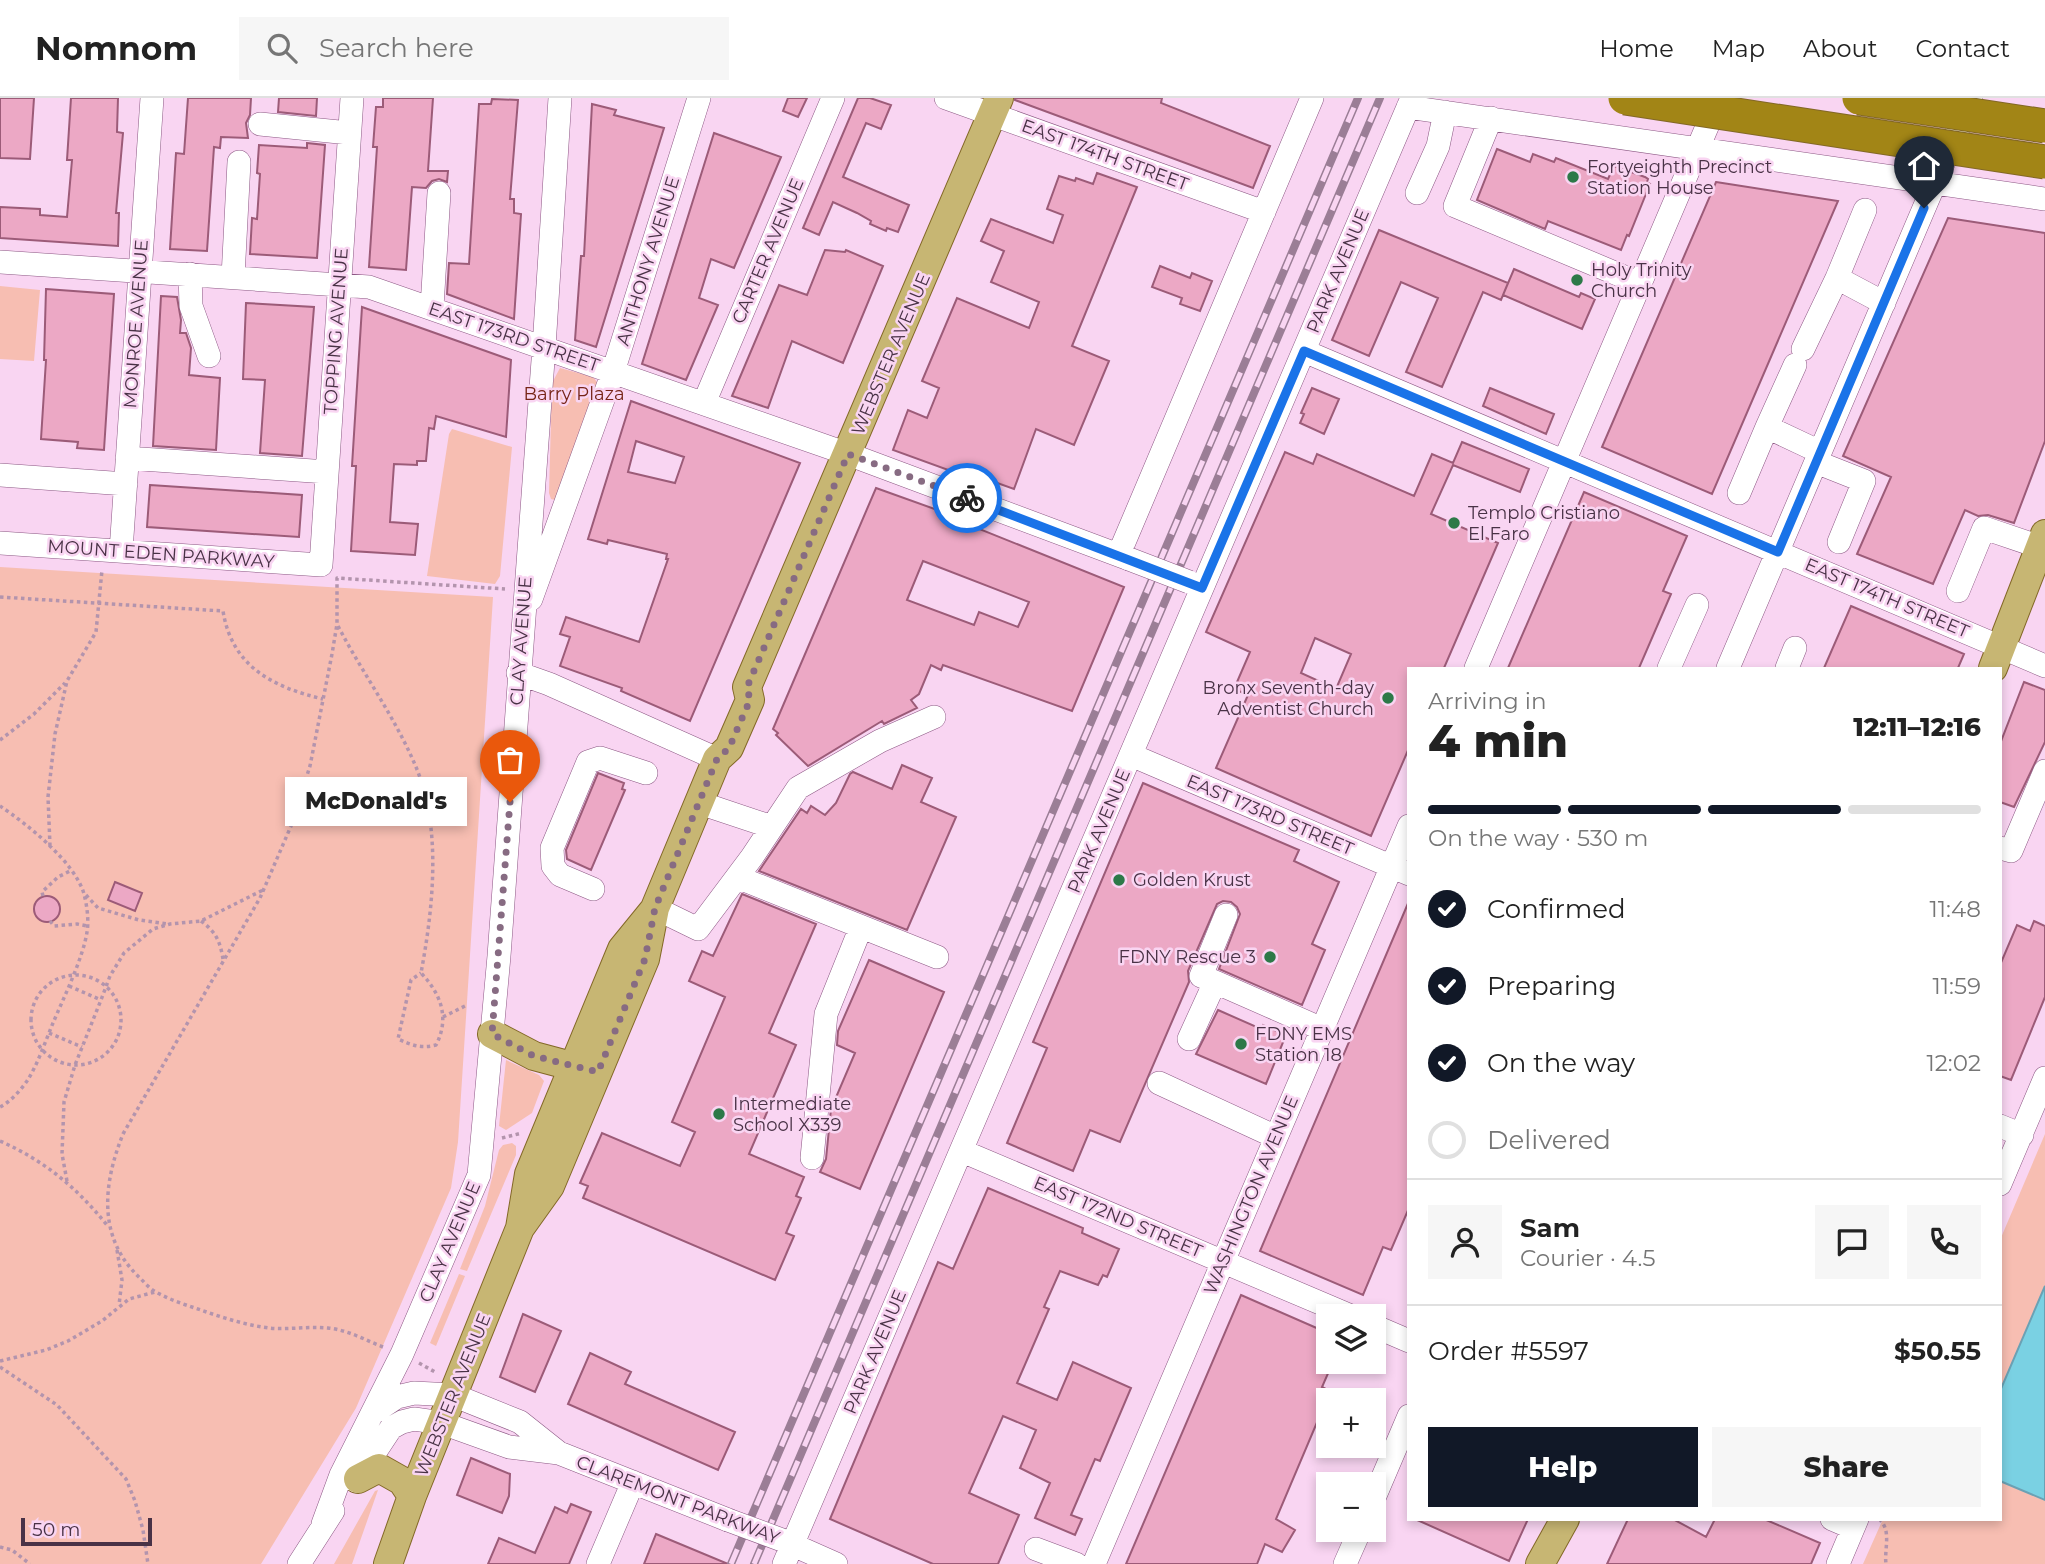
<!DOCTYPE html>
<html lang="en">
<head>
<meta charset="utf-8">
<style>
	:root { --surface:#fff; --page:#f6f6f6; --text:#222; --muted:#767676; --line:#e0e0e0; --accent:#111827 }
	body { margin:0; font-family:Montserrat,sans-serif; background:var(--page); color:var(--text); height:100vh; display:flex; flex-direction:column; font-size:26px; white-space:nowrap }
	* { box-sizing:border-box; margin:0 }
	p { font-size:23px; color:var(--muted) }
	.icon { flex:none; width:38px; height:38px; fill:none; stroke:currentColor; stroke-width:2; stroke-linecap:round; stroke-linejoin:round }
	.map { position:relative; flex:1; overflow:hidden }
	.details { position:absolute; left:1407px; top:569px; width:595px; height:854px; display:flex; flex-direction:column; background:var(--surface); border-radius:0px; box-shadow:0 4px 10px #0003 }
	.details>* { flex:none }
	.controls { position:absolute; left:1316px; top:1206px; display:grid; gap:14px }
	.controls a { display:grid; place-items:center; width:70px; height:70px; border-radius:0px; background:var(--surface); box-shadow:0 4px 10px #0003; font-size:35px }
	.scale { position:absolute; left:21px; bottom:18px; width:131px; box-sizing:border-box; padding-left:7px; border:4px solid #493246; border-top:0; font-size:19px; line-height:24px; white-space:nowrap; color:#493246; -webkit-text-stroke:5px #f9d5f2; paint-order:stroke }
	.pin { position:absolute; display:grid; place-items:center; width:60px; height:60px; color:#fff; margin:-72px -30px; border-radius:50% 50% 50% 0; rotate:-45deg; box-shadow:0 0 7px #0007 }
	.pin .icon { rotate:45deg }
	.courier { position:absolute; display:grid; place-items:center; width:70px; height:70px; margin:-35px; border:5px solid #1a73e8; border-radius:50%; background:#fff; color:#222; box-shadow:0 2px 9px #0007 }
	.bubble { position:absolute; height:49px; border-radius:0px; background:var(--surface); box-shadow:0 4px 10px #0003; font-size:23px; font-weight:800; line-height:49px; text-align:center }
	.overview em { font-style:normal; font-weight:800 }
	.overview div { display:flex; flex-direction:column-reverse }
	.overview { display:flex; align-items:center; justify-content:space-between; height:119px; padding:0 21px }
	h1 { font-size:46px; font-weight:800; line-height:52px }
	.bar { display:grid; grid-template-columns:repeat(4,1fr); gap:10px 7px; align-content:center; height:84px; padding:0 21px }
	.bar i { height:9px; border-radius:5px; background:var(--line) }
	.bar .on { background:var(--accent) }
	.bar p { grid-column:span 4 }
	.line { display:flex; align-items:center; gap:18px; padding:0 21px; border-top:2px solid var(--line) }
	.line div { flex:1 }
	.round { display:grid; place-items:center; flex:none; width:74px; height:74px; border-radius:0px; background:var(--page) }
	ol { padding:0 21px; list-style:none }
	li { display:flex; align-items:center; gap:21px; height:77px }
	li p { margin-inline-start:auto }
	li .icon { padding:7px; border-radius:50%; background:var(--accent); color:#fff; stroke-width:4 }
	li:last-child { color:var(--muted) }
	li i { width:38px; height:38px; border:4px solid var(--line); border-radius:50% }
	.action { display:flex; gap:14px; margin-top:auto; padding:14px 21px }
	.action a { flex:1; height:80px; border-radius:0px; background:var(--accent); color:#fff; font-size:28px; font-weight:800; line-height:80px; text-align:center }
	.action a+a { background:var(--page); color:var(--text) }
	header { display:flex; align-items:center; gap:42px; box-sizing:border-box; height:98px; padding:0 35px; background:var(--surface); border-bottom:2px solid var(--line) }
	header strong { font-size:33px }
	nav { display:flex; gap:38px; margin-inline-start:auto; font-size:24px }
	.search { width:490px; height:63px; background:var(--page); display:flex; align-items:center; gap:18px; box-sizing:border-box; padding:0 24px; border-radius:0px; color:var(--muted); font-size:26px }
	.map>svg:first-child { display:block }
	.green { fill:#f7beb2 }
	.water { fill:#7ad1e3; stroke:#6ba1b4; stroke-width:2 }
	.building { fill:#eca8c5; stroke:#9c5b78; stroke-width:2; fill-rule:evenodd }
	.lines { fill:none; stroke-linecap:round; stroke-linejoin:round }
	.minor-casing { stroke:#8c5884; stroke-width:24 }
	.major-casing { stroke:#836827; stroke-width:30 }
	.path { stroke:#b394ad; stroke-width:3.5; stroke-dasharray:3.5 3.5; stroke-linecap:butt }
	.minor { stroke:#fff; stroke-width:23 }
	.major { stroke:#c7b673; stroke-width:28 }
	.rail-casing { stroke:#9b7e96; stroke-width:8 }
	.rail { stroke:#f9d5f2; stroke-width:5; stroke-dasharray:16; stroke-linecap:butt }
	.minor-bridge-casing { stroke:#8c5884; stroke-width:24; stroke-linecap:butt }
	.highway-bridge-casing { stroke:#836827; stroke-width:35; stroke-linecap:butt }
	.minor-bridge { stroke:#fff; stroke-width:23 }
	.highway-bridge { stroke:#a28516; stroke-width:33 }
	.done { stroke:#876b82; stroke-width:7; stroke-dasharray:0 12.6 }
	.route { stroke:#1a73e8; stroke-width:9 }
	.poi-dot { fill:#2d7948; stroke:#f9d5f2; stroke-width:2.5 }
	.labels { text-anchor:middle; stroke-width:5; stroke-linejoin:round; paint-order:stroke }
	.street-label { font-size:18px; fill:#493246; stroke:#f9d5f2 }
	.poi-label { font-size:18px; fill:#493246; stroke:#f9d5f2; text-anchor:start }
	.park-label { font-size:18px; fill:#762416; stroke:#f9d5f2 }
</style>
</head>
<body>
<header>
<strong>Nomnom</strong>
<div class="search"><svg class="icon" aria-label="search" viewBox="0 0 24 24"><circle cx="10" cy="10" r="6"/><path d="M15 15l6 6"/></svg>Search here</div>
<nav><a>Home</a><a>Map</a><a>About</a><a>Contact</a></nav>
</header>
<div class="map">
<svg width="2045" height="1466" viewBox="0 0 2045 1466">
	<rect width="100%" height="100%" fill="#f9d5f2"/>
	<path class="green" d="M0,188L40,192L34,263L0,261Z
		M560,270L593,279L597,284V293L555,402L551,401L549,395L552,285Z
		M452,331L512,349L500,478L495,486L427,478L449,336Z
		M0,469L493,499L458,1044L451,1090L356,1310L261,1466H0Z
		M506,962L539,977L544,983L532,1015L506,1032L499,1028Z
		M2045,1036V1466H1863L1883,1421H2000V1142Z
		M512,1045L516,1048V1057L467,1173L460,1171L485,1108L499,1052L503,1047Z
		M459,1176L465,1178L436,1248L430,1245Z
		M378,1392L352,1466H334L375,1393Z"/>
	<path class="water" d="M2045,1188V1402L2000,1383V1293Z"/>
	<path class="building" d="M0,0H34L30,61L0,60Z
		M71,0H118L117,34L123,35L116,115H119L118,148L0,140V109L40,111V117L67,119L72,62H67Z
		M188,0H251L250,17L246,25L248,40L221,39L220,50L214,49L207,153L170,151L176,55L184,56Z
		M279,0H317L316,18L278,14Z
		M383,0H433L428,73H448L447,84L439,81L432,83L426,90L412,89L406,172L369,169L377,49H373L376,9H383Z
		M788,0H807L798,19L783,13Z
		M858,0H870L891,7L881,31L866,25L843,79L909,107L898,134L887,130L886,133L870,126L871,123L857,115L833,104L819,137L803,130Z
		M1015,0H1162L1161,5L1270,48L1253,90L1015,2Z
		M492,1L518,2L510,101H514V115L521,116L514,221L447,196L449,165L469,166L479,6H491Z
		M592,6L616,12L614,17L664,30L596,249L575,242L581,158H584Z
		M714,35L781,59L734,170L711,161L699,200L718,207L686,282L642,266Z
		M307,45L325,47L317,160L250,156L252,120L257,121L260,76L257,75L259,47L307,50Z
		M1497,51L1530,64L1533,56L1554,64L1556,60L1608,81L1614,68L1645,79L1648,81L1647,84L1650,86L1629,138L1627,137L1621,152L1548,123L1545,131L1477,102Z
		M1097,75L1137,89L1072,248L1109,263L1074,347L1036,331L1014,391L975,377L973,381L893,352L908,312L927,320L939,290L922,283L957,200L1029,230L1039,204L991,184L1004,153L981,143L991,121L1053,145L1063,117L1047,111L1059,78L1075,83L1076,80L1093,86Z
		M1716,84L1838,103L1712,396L1602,349Z
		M1948,120L2045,135V343L2014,425L1988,417L1978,418L1965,412L1933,486L1857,456L1891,379L1843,358Z
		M1379,132L1508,185L1501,202L1483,194L1442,289L1406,274L1438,200L1401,184L1369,258L1332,242Z
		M825,152L845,154L846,152L883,168L843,265L792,243L768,310L732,298L779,187L807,197Z
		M1160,168L1190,180L1192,175L1212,183L1200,213L1180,206L1182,200L1152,189Z
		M1514,171L1579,199L1581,195L1595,201L1582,231L1503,197Z
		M46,191L114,196L104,352L77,350L78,344L41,341L46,262H44Z
		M161,198L177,199L181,222L180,235H186L191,250L189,277L220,280L216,352L153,348Z
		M246,205L314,209L302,358L260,355L265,282L243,281Z
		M362,209L511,262L506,339L436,318L434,331L429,330L426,363H417V367L394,366L390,424L418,426L415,457L351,453L356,368H352Z
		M1312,290L1339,301L1324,336L1300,325L1304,316L1301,315Z
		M1490,290L1554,316L1546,336L1483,308Z
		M631,303L800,365L690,623L621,593L622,590L560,568L570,539L560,536L566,519L639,544L668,461H666L667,456L608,442L607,446L588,441ZM636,343L684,359L675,385L628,374Z
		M1462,344L1529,371L1520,394L1453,367L1431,416L1498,445L1444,570H1409V650L1371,738L1216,670L1248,597L1234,591L1250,554L1206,534L1285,354L1313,366L1317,356L1414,398L1432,356L1453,365ZM1315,540L1351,556L1336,591L1301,575Z
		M150,387L302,397L299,439L147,429Z
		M876,390L943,414L942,416L1124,489L1072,613L943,567L941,572L931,567L919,596L911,602L917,610L884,626L882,623L808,668L776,637L778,635L773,631ZM923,463L1029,504L1018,529L979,514L974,527L907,502Z
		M1584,394L1687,438L1663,493L1671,496L1639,570H1508Z
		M1851,508L1964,556L1958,570H1824Z
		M2024,584L2045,592V644L2014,709L2000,704V646Z
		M902,667L932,680L921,704L956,719L907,832L759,773L801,711L807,715L811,708L825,717L836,705L850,676L853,674L892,691Z
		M598,675L624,685L622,691L625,692L591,772L567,761L566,752Z
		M1143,685L1299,752L1294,763L1339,784L1312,846L1325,852L1302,907L1219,871L1240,816L1237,809L1231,804L1223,803L1217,806L1188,873L1189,884L1120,1044L1090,1032L1073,1073L1007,1045L1047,950L1033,944Z
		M115,784L142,795L135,813L108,802Z
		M742,796L816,826L769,935L796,947L749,1056L804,1079L796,1098L801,1100L786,1135L794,1138L775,1182L583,1100L588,1088L580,1085L602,1035L680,1068L695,1034L672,1024L725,899L689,883L702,853L713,858Z
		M34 811a13 13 0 1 1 26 0a13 13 0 1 1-26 0Z
		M1409,803V1110L1391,1152L1383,1149L1363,1197L1260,1153Z
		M2034,823L2045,828V899L2011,982L2000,978V867L2017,827L2030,833Z
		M869,862L944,894L860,1091L820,1074L826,1061L831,1011L855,955L837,947L838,933Z
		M1218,912L1261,931L1263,927L1286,937L1266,986L1196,956Z
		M988,1090L1083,1130L1082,1135L1119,1151L1107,1179L1103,1177L1098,1187L1060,1173L1044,1209L1049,1211L1017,1285L1057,1302L1073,1264L1131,1290L1100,1363L1095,1361L1071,1417L1082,1421L1075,1437L1035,1420L1050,1385L1020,1370L1036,1332L1003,1318L969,1395L1019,1417L998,1466H933L830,1421L938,1164L953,1171Z
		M1241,1197L1328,1235V1264H1333L1322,1289L1328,1292V1328L1318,1322L1276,1421L1295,1432L1282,1454L1265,1446L1257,1466H1126Z
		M523,1216L561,1233L535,1294L500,1279Z
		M590,1255L631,1274L625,1286L735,1334L718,1372L568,1306Z
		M471,1360L510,1376L509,1398L502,1415L457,1397Z
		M571,1406L591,1414L569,1466H488L499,1440L535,1455L555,1409L567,1415Z
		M1415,1421H1528L1509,1463Z
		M1628,1421H1673L1706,1439L1715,1421H1764L1820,1445L1811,1466H1607Z
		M656,1436L728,1466H644Z"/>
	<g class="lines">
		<defs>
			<path id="minor" d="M946,0L1264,114
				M1408,9L2045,101
				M1491,20L1455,108L1641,186
				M260,26L349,35
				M1417,95L1438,48L1445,14
				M0,164L369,189L848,356L1129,461
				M190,176L191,208L209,258
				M233,179L239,64
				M1837,180L1865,112
				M432,209L439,95
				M1803,251L1837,180L1884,205
				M1304,253L2045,568
				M1795,267L1767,329L1820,354
				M704,305L833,0
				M127,360L327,374
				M1816,364L1864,383L1839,444
				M0,377L126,386
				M1739,395L1767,329
				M0,445L321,467L352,0
				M121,453L152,0
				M1119,456L1312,0
				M1958,493L1984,430L2040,449L2045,456
				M531,501L613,274L699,0
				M1476,570L1718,3
				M1669,570L1697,507
				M1728,570L1971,0
				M1787,570L1795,550
				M518,575L549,586L717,661
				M1131,657L1409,776
				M700,705L772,729
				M2000,750L2011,753L2045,673
				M737,779L937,859
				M593,791L560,777L553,768L552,750L588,664L600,660L646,675
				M655,810L698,831L752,759L798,690L880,643L934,619
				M1215,884L1201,878L1226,817
				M1189,941L1215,884L1322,931
				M1159,985L1276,1039
				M2000,1028L2022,1037
				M962,1053L1351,1218
				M812,1060L826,916L861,829
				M2000,1086L2045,980
				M1374,1228L1409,1243
				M373,1315L397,1299L414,1295L453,1297L520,1324L559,1355
				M356,1383L391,1330L402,1324L414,1321L442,1325L509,1349L559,1355L728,1422
				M1374,1400L1409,1318
				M1832,1421L1853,1430
				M323,1426L341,1377L402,1256L479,1077L499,858L544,249L560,0
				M782,1442L836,1466
				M1036,1451L1076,1466
				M299,1466L333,1413
				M598,1466L633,1384
				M784,1466L1412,0
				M1094,1466L1409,728
				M1345,1466L1360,1432
				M1838,1466L1857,1421"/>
			<path id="major" d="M1993,570L2045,436
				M492,936L534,958L590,973
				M520,1130L550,1088L645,861L655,810L717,661L729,650L750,602L747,589L999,0
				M358,1381L379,1370L402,1383L412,1398
				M388,1466L412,1398L520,1130L529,1076L622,851L653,813
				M1540,1466L1565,1421"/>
		</defs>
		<use href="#minor" class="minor-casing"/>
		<use href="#major" class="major-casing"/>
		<path class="path" d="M0,499L223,513C232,569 273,589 323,601
			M338,528C363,576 395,619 416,669C442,731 433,811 421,875C441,896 450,920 436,947C421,951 411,947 398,941L411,882L421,875
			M0,642L34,616L65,585
			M0,708C27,726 75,764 84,796C87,807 89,823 87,834C83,860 64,899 53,925C45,944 38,966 27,983C20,993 10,1004 0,1009
			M50,748L48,699L55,636L67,583L96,534L102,472
			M86,797L98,810L139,822L168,826
			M43,798L42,794L58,779L70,773
			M50,823L54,828L77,826L87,828
			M201,823C216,834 220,843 223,861
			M31 922a45 45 0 1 1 90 0a45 45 0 1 1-90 0Z
			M69,888L101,902
			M443,919L467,907
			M49,935L82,949
			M502,1040L522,1035
			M0,1043C45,1063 76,1089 107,1127
			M67,1083L62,1056L64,1004L75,967L101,902L110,878L124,855L153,831L170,826L201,823L263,792
			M117,1152L122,1182L119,1207
			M383,1249C365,1242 348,1232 328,1230C308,1228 288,1232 269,1230C246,1227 223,1220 201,1212C186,1207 170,1202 156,1194C150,1191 145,1185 140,1180C97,1140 103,1086 123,1036L260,800L291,728L310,668L332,556L337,526V480L505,491
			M0,1263L46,1252L68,1243L102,1223L129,1201L155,1194
			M419,1265L435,1274
			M0,1269L57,1307L126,1381L135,1403L143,1432L148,1466
			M1879,1421C1892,1432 1884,1451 1886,1466
			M0,1449L12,1452L30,1466"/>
		<use href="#minor" class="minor"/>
		<use href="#major" class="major"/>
		<defs>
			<path id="rail" d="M731,1466L1358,0
				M754,1466L1380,0"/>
		</defs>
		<use href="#rail" class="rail-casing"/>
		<use href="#rail" class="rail"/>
		<defs>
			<path id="minor-bridge" d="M1129,461L1189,484
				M728,1422L782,1442"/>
			<path id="highway-bridge" d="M1625,0L2045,64
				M1859,0L2045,28"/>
		</defs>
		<use href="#minor-bridge" class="minor-bridge-casing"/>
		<use href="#highway-bridge" class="highway-bridge-casing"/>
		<use href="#minor-bridge" class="minor-bridge"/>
		<use href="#highway-bridge" class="highway-bridge"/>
	</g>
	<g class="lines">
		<path class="done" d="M510,704L492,936L534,958L598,974L645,861L655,810L717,661L729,650L750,602L747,589L848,356L967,400"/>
		<path class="route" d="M967,400L1202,490L1304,253L1778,454L1924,110"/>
	</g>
	<g class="poi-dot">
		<circle cx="1573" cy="79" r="7"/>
		<circle cx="1577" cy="182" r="7"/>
		<circle cx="1454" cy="425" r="7"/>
		<circle cx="1388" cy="600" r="7"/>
		<circle cx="1119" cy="782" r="7"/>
		<circle cx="1270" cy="859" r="7"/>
		<circle cx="1241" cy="946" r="7"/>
		<circle cx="719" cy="1016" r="7"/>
	</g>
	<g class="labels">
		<g class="street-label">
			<text transform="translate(1105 57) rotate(20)" y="6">EAST 174TH STREET</text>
			<text transform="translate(768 153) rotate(-67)" y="6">CARTER AVENUE</text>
			<text transform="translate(648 163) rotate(-73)" y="6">ANTHONY AVENUE</text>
			<text transform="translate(1338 173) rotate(-67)" y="6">PARK AVENUE</text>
			<text transform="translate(136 226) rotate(-86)" y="6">MONROE AVENUE</text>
			<text transform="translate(336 233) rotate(-86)" y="6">TOPPING AVENUE</text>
			<text transform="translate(514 239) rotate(19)" y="6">EAST 173RD STREET</text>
			<text transform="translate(891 256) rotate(-67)" y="6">WEBSTER AVENUE</text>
			<text transform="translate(161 456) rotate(4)" y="6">MOUNT EDEN PARKWAY</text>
			<text transform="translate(1887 500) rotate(23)" y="6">EAST 174TH STREET</text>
			<text transform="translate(521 543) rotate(-86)" y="6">CLAY AVENUE</text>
			<text transform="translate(1270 717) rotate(23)" y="6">EAST 173RD STREET</text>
			<text transform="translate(1099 733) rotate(-67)" y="6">PARK AVENUE</text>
			<text transform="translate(1251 1097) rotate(-67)" y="6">WASHINGTON AVENUE</text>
			<text transform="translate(1118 1119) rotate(23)" y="6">EAST 172ND STREET</text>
			<text transform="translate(450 1144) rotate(-67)" y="6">CLAY AVENUE</text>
			<text transform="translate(875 1254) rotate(-67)" y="6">PARK AVENUE</text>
			<text transform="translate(453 1297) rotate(-68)" y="6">WEBSTER AVENUE</text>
			<text transform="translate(678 1402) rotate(21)" y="6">CLAREMONT PARKWAY</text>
		</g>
		<g class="poi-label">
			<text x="1587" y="75">Fortyeighth Precinct<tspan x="1587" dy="21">Station House</tspan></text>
			<text x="1591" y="178">Holy Trinity<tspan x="1591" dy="21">Church</tspan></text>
			<text x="1468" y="421">Templo Cristiano<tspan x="1468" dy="21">El Faro</tspan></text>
			<text x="1374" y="596" text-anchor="end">Bronx Seventh-day<tspan x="1374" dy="21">Adventist Church</tspan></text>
			<text x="1133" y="788">Golden Krust</text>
			<text x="1256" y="865" text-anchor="end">FDNY Rescue 3</text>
			<text x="1255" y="942">FDNY EMS<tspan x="1255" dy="21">Station 18</tspan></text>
			<text x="733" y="1012">Intermediate<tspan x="733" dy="21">School X339</tspan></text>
		</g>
		<g class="park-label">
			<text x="574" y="302">Barry Plaza</text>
		</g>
	</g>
</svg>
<div class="controls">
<a><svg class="icon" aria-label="layers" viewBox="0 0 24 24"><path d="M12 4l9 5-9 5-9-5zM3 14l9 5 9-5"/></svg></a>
<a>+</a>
<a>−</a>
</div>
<div class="scale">50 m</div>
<div class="pin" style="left:510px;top:704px;background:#ea580c"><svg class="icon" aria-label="bag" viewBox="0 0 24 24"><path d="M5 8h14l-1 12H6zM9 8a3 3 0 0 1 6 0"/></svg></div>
<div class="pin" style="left:1924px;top:110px;background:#1f2937"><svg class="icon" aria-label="home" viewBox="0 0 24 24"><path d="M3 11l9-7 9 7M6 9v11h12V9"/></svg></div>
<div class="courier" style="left:967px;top:400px"><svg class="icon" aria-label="bike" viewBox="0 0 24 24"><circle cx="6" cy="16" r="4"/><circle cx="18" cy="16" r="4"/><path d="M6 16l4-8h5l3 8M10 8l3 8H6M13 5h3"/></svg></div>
<div class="bubble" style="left:285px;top:679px;width:182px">McDonald's</div>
<section class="details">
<div class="overview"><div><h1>4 min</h1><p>Arriving in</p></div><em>12:11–12:16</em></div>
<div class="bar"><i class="on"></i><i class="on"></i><i class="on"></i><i></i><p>On the way · 530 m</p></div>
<ol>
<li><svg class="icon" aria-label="check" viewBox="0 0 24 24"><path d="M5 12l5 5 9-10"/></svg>Confirmed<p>11:48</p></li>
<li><svg class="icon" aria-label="check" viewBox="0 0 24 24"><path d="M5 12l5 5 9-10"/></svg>Preparing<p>11:59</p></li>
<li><svg class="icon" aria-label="check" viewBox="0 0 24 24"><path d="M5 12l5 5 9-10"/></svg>On the way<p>12:02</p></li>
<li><i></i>Delivered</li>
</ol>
<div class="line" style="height:126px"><a class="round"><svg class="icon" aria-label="person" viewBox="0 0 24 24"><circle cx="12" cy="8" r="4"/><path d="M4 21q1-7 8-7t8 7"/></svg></a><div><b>Sam</b><p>Courier · 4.5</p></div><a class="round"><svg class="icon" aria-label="chat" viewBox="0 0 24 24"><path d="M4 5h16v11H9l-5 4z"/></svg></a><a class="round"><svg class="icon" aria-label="phone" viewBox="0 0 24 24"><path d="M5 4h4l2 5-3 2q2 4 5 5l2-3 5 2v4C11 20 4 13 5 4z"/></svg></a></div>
<div class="line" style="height:91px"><div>Order #5597</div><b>$50.55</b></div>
<div class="action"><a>Help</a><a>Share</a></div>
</section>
</div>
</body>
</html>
